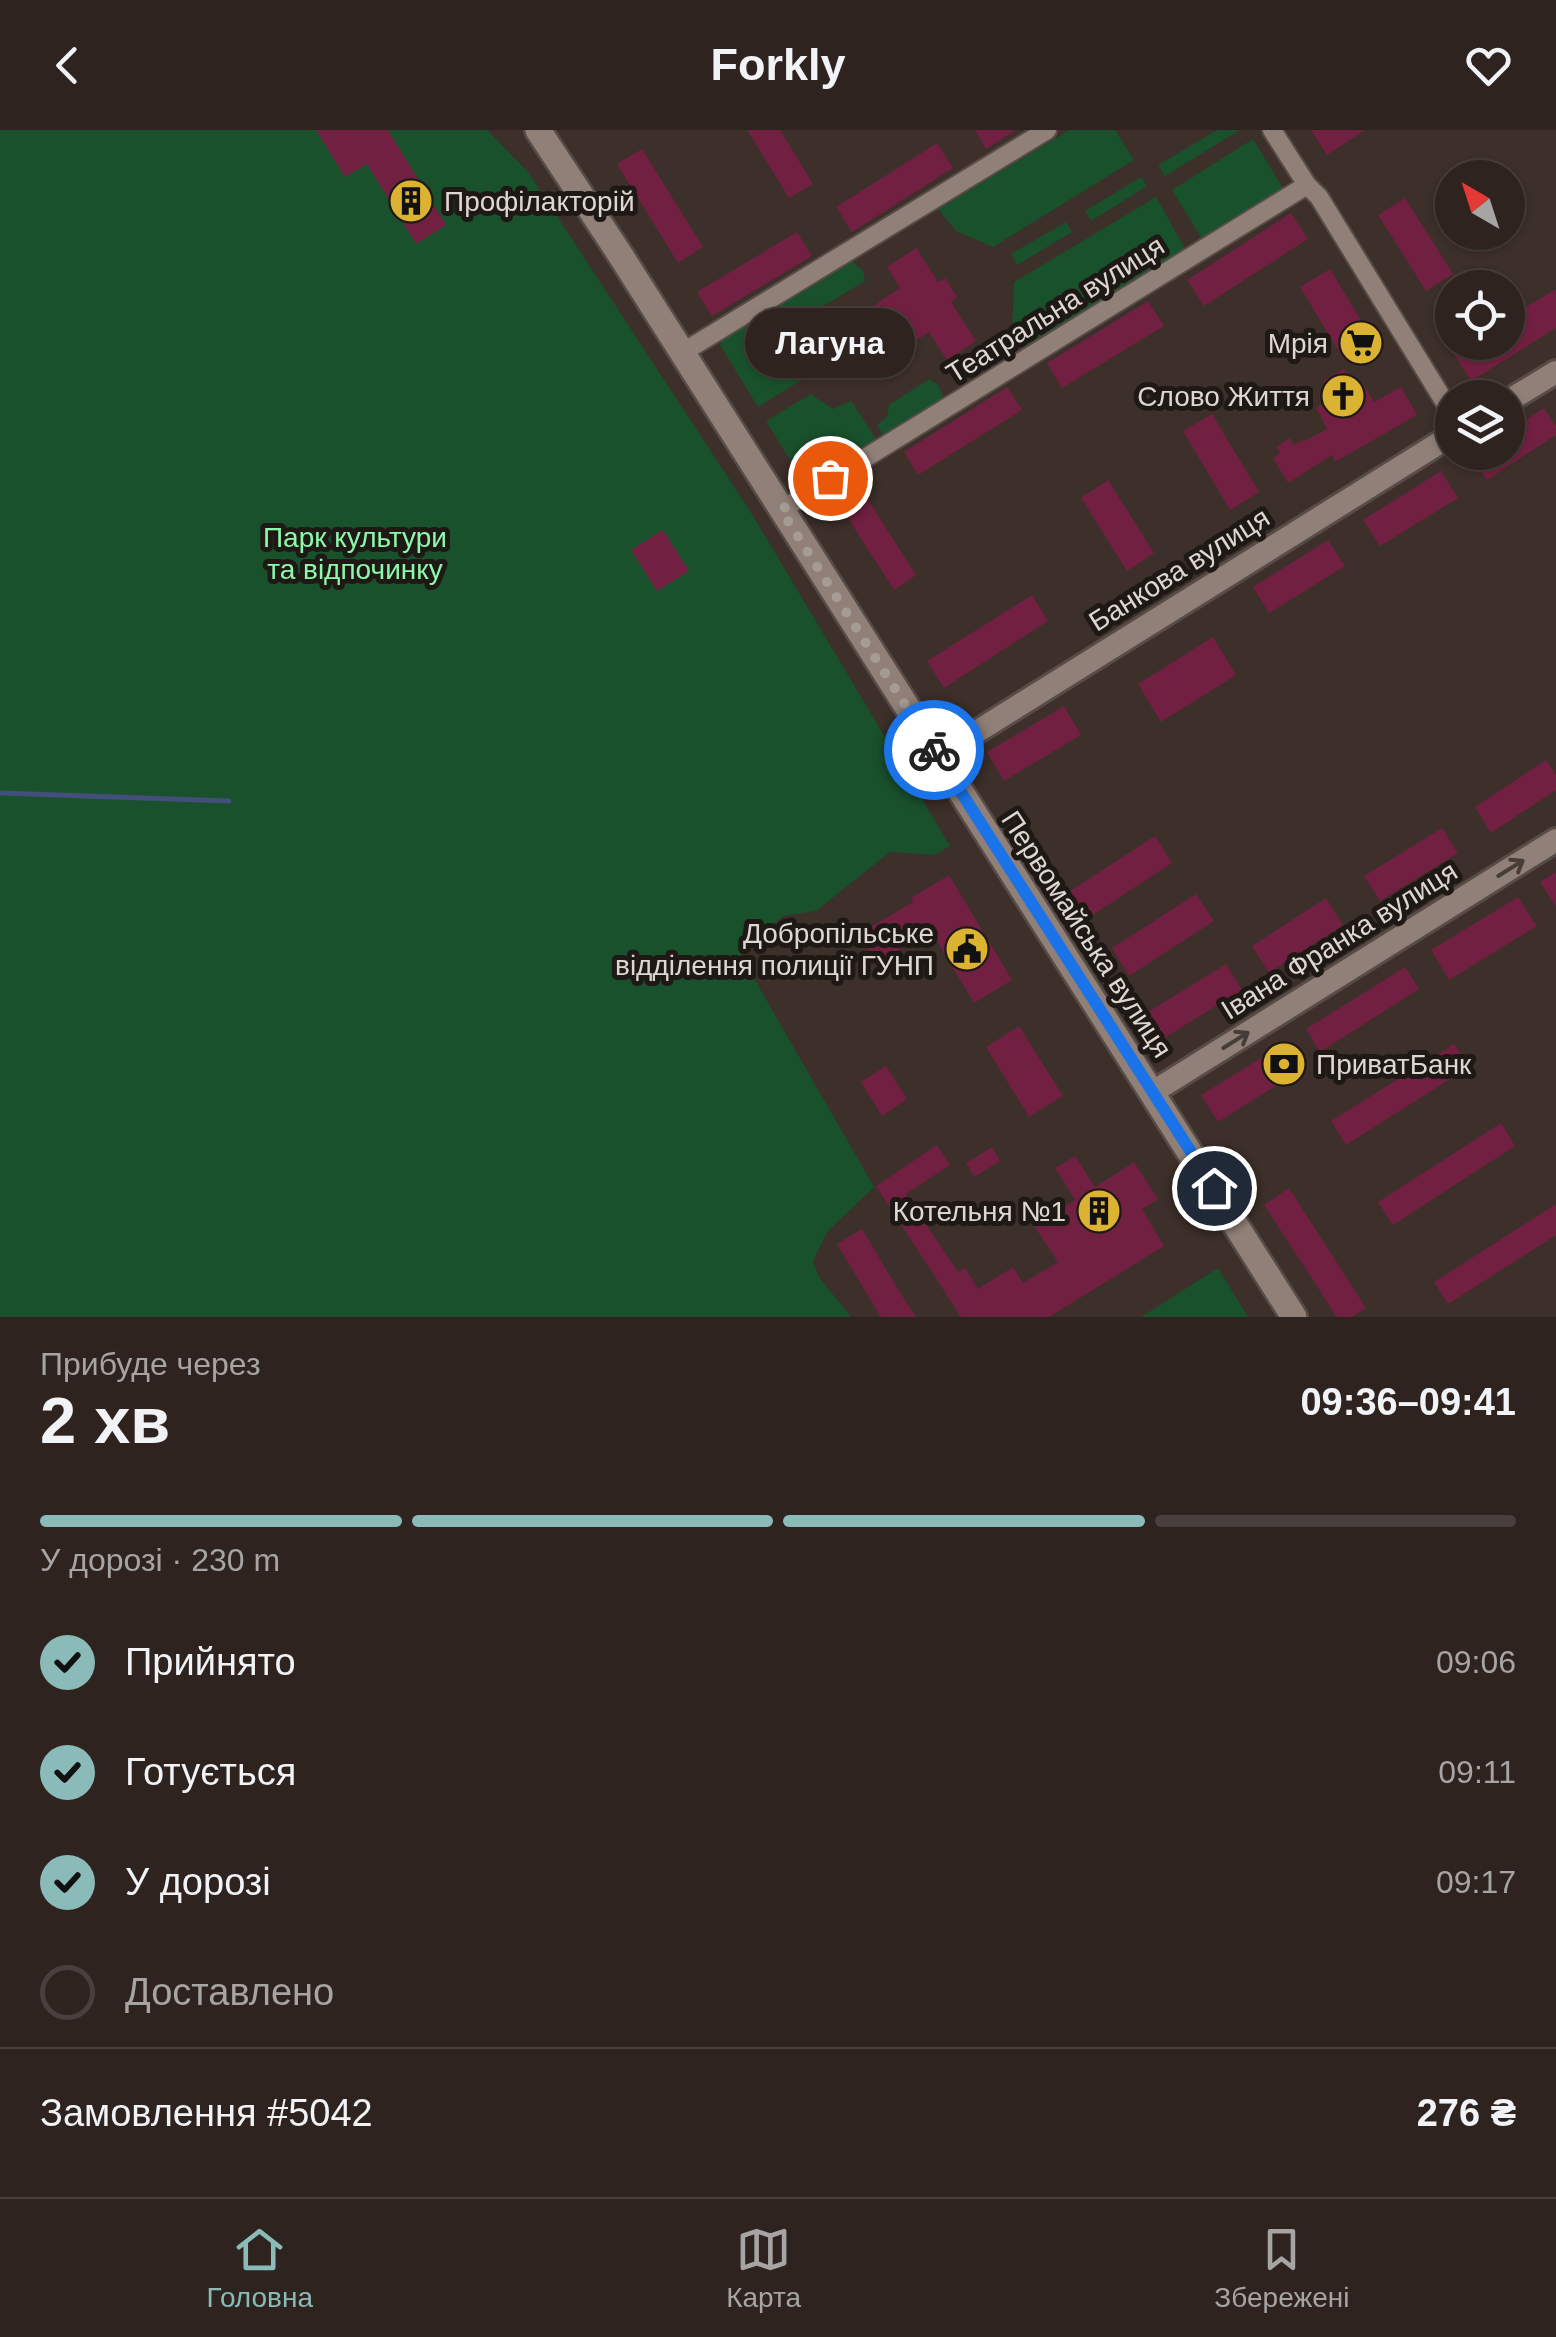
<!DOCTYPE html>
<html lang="uk">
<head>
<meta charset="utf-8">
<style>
	:root { --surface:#2e231f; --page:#362b28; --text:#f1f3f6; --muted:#a7a4a4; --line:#49403d; --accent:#8bbbb9 }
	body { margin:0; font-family:Helvetica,sans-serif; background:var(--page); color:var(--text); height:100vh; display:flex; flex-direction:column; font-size:38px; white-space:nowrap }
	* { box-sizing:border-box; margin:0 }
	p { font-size:32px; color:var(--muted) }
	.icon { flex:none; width:55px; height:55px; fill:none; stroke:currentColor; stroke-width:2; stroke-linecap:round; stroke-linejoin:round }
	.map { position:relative; height:1187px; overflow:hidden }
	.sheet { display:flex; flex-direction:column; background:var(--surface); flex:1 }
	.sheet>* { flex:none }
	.needle { width:65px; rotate:321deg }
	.fabs { position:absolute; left:1435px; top:30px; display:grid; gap:20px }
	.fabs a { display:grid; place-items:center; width:90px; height:90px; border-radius:50%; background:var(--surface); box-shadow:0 2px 8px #0004,0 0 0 2px var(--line); font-size:50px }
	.pin { position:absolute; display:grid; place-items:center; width:85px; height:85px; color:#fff; margin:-42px; border:5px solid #fff; border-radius:50%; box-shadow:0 2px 10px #0007 }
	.courier { position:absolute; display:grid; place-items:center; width:100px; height:100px; margin:-50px; border:8px solid #1a73e8; border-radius:50%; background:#fff; color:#222; box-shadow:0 2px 12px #0007 }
	.bubble { position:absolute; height:70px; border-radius:35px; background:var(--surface); box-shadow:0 2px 8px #0004,0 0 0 2px var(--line); font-size:32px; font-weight:800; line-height:70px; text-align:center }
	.summary em { font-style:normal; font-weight:800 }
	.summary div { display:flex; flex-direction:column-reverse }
	.summary { display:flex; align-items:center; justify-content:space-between; height:170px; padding:0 40px }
	h1 { font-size:65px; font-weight:800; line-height:75px }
	.bar { display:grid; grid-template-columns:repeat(4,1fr); gap:15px 10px; align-content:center; height:120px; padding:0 40px }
	.bar i { height:12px; border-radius:8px; background:var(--line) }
	.bar .current { background:var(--accent) }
	.bar p { grid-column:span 4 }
	.line { display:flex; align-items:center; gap:25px; padding:0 40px; border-top:2px solid var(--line) }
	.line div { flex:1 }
	ol { padding:0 40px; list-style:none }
	li { display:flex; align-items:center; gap:30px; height:110px }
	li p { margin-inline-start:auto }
	li .icon { padding:10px; border-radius:50%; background:var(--accent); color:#111; stroke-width:4 }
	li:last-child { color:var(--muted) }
	li i { width:55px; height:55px; border:5px solid var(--line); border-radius:50% }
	header { display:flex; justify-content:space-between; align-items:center; height:130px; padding:0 40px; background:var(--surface); font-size:45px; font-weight:800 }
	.tabs { display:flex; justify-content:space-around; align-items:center; height:140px; border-top:2px solid var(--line); background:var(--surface); font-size:28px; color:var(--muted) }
	.tabs a { display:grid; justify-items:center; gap:5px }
	.tabs .current { color:var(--accent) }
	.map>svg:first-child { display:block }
	.green { fill:#1a512d }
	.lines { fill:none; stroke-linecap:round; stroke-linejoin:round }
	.stream { stroke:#434f7a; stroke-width:5 }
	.building { fill:#722041 }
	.minor-casing { stroke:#574c47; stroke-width:22 }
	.tertiary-casing { stroke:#574c47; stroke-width:28 }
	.secondary-casing { stroke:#574c47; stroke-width:30 }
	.minor { stroke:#908078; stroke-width:18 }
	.tertiary { stroke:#908078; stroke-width:22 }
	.secondary { stroke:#908078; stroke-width:25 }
	.oneway { stroke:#473d38 }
	.done { stroke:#a69c96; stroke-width:10; stroke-dasharray:0 18 }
	.route { stroke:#1a73e8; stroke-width:12 }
	.labels { text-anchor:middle; stroke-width:10; stroke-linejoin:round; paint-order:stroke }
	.poi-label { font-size:28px; fill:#ded6d1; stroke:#1f1916; text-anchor:end }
	.street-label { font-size:28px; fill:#ded6d1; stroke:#1f1916 }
	.park-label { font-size:28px; fill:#8bf8ab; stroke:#1f1916 }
</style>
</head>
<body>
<header><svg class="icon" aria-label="back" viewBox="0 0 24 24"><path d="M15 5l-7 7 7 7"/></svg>Forkly<svg class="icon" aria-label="heart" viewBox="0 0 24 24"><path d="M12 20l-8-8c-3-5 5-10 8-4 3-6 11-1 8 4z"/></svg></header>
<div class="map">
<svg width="1556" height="1187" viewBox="0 0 1556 1187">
	<rect width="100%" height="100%" fill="#3d2f29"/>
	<path class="green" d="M0,0H487L528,42L750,381L950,716L934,725L890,722L816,781L783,786L740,824L874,1057L827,1102L813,1131L819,1147L851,1187H0Z
		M1069,0H1115L1134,30L993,117L956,101L938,79Z
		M1217,0H1240L1165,46L1158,35Z
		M1253,9L1284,60L1202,109L1172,60Z
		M1141,47L1147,56L1091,91L1085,81Z
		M1156,67L1187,122L1027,220L1014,210L1012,203L1014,152Z
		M1066,92L1072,102L1017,135L1011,124Z
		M852,131L863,141L865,151L808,185L815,199L794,212L801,233L800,251L758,277L720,215L722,210Z
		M929,249L938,255L943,265L941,269L883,306L877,295L887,287L889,275Z
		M811,264L833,279L851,271L876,309L803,351L766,291Z
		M1218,1138L1248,1187H1141Z"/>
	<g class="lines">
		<path class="stream" d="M0,663L229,671"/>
	</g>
	<path class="building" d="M316,0H388L446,95L416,114L367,34L345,47Z
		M747,0H780L813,54L789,68Z
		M975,0H1016L986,19Z
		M1311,0H1365L1327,25Z
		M937,13L953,38L852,102L836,77Z
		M642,19L703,117L678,133L617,34Z
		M1405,68L1453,144L1426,161L1378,85Z
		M1291,83L1308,109L1204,176L1187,150Z
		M797,102L812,126L712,186L697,162Z
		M916,118L938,152L945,148L957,167L951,172L976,211L947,230L929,202L867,243L838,199L900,158L887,137Z
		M1330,139L1374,212L1344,230L1300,157Z
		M1556,159V198L1471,251L1453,222L1464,215L1469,223L1486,212H1508V199L1515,194L1511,186Z
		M1148,171L1164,196L1062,258L1047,233Z
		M1344,239L1355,257L1362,252L1374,272L1401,257L1417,285L1335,332L1332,325L1288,353L1273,328L1280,323L1276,317L1290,308L1294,315L1304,309L1305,311L1327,299L1316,278L1333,268L1323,251Z
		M1007,257L1022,280L918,345L904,322Z
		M1544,278L1556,296V305L1487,350L1468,322H1508V302Z
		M1212,284L1259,362L1230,380L1183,301Z
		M1441,341L1458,368L1380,416L1363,390Z
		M1108,350L1154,423L1127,441L1081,368Z
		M856,351L916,445L894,460L834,366Z
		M663,400L689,441L657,461L631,420Z
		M1328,410L1345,436L1269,483L1253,457Z
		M1032,465L1048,491L944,558L927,531Z
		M1213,507L1236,545L1161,592L1138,554Z
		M1064,576L1081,605L1004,651L987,622Z
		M1546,630L1556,645V660L1491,703L1475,677Z
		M1442,698L1458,723L1380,771L1364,746Z
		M1155,706L1172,733L1088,788L1070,761Z
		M1556,742V777L1540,752Z
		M949,745L1012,850L974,873L931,801L877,833L859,804L913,772L911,768Z
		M1196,764L1214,791L1129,846L1112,818Z
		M1518,767L1537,796L1449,850L1431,820Z
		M1326,768L1343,795L1269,843L1252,816Z
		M1226,834L1242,860L1164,908L1148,882Z
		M1405,837L1419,859L1320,922L1306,899Z
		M1019,896L1063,966L1029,987L986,917Z
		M1454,914L1469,937L1346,1015L1331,991Z
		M1279,917L1295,944L1218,992L1201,965Z
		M886,936L907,969L882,986L861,952Z
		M1501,993L1515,1016L1393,1095L1378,1072Z
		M937,1015L950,1035L906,1064L958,1142L965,1138L978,1159L1013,1137L1023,1153L1058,1132L1029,1088L1046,1077L1052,1085L1075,1070L1055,1038L1075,1026L1095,1057L1134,1032L1158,1069L1142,1079L1164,1116L1049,1187H961L876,1056Z
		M992,1017L1000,1031L974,1047L966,1033Z
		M1289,1058L1366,1178L1352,1187H1337L1264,1075Z
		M1556,1074V1105L1448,1174L1434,1152Z
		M862,1099L901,1164L916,1187H881L876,1179L837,1114Z"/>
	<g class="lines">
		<defs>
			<path id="minor" d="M1272,0L1307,55L1319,67L1452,284
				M680,224L1047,0
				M781,380L1307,55"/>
			<path id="tertiary" d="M1508,271L1556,242
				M938,626L1452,305
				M1153,962L1556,710"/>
			<path id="secondary" d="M538,0L621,126L1294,1187"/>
		</defs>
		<use href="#minor" class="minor-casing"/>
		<use href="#tertiary" class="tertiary-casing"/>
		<use href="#secondary" class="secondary-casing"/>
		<use href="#minor" class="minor"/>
		<use href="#tertiary" class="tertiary"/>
		<use href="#secondary" class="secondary"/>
	</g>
	<defs><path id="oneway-shaft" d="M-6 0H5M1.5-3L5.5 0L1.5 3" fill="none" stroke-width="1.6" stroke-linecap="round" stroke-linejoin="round" transform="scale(2.5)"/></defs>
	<g class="oneway">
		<use href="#oneway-shaft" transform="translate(1511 738) rotate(-32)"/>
		<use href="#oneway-shaft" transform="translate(1236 910) rotate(-32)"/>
	</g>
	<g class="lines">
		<path class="done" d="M830,348L781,380L934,620"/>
		<path class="route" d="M934,620L1214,1058"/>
	</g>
	<defs>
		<symbol id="building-disc" viewBox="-11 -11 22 22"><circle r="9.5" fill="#dcb233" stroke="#1f1916"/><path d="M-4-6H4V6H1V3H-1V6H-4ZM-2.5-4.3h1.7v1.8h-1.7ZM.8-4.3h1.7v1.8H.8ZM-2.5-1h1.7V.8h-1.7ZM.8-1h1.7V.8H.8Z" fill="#111"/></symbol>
		<symbol id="supermarket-disc" viewBox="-11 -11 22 22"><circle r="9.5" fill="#dcb233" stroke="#1f1916"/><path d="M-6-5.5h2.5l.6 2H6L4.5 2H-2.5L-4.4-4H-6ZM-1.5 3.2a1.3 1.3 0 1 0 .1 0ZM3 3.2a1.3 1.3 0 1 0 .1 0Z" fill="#111"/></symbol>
		<symbol id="church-disc" viewBox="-11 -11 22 22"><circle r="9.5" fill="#dcb233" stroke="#1f1916"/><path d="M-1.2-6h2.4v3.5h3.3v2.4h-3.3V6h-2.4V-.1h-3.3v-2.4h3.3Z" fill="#111"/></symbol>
		<symbol id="civic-disc" viewBox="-11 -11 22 22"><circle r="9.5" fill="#dcb233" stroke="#1f1916"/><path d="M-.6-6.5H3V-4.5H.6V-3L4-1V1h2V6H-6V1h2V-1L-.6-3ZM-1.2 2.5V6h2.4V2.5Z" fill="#111"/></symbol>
		<symbol id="bank-disc" viewBox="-11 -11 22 22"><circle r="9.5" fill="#dcb233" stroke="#1f1916"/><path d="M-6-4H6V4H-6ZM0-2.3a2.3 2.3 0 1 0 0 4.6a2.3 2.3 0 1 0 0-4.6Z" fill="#111"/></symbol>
	</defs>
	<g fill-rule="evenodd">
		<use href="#building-disc" x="386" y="46" width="50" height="50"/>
		<use href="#supermarket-disc" x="1336" y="188" width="50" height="50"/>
		<use href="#church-disc" x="1318" y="241" width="50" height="50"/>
		<use href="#civic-disc" x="942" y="794" width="50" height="50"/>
		<use href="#bank-disc" x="1259" y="909" width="50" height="50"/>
		<use href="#building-disc" x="1074" y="1056" width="50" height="50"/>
	</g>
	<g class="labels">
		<g class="poi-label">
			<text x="444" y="81" text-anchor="start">Профілакторій</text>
			<text x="1328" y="223">Мрія</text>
			<text x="1310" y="276">Слово Життя</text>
			<text x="934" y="813">Добропільське<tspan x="934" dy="32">відділення полиції ГУНП</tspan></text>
			<text x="1316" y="944" text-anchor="start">ПриватБанк</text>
			<text x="1066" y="1091">Котельня №1</text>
		</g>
		<g class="street-label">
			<text transform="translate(1055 179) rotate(-32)" y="10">Театральна вулиця</text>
			<text transform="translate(1179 439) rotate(-32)" y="10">Банкова вулиця</text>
			<text transform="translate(1087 804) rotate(57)" y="10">Первомайська вулиця</text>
			<text transform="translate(1339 810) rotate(-32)" y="10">Івана Франка вулиця</text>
		</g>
		<g class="park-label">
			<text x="355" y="417">Парк культури<tspan x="355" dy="32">та відпочинку</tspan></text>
		</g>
	</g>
</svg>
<div class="fabs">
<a><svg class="needle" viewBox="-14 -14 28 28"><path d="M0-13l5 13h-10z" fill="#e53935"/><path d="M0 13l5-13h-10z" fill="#a7a4a4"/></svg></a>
<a><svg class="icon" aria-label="locate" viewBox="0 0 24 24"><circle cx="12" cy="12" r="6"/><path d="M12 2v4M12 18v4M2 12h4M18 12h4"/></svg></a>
<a><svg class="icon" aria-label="layers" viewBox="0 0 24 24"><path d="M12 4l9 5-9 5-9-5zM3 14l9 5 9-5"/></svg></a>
</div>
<div class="pin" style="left:830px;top:348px;background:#ea580c"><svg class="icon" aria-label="bag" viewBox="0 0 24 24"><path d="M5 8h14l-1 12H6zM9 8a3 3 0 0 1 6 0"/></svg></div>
<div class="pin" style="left:1214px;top:1058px;background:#1f2937"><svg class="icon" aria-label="home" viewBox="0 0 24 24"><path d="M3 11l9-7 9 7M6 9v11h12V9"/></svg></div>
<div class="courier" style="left:934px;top:620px"><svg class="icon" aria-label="bike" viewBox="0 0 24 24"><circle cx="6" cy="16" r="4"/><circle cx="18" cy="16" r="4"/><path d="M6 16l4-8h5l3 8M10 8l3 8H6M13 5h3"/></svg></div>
<div class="bubble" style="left:745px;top:178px;width:170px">Лагуна</div>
</div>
<section class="sheet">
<div class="summary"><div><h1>2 хв</h1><p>Прибуде через</p></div><em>09:36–09:41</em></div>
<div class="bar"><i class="current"></i><i class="current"></i><i class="current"></i><i></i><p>У дорозі · 230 m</p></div>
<ol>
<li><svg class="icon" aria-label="check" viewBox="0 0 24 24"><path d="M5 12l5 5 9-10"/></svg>Прийнято<p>09:06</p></li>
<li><svg class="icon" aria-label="check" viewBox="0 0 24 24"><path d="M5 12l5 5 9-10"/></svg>Готується<p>09:11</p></li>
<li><svg class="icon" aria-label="check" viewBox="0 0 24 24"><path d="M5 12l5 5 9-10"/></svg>У дорозі<p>09:17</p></li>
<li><i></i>Доставлено</li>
</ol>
<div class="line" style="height:130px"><div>Замовлення #5042</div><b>276 ₴</b></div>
</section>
<nav class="tabs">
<a class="current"><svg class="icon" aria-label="home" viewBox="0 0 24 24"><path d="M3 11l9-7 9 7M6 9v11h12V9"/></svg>Головна</a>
<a><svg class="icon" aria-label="map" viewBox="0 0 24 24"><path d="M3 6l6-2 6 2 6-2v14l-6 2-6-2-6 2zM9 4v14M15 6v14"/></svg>Карта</a>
<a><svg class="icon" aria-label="saved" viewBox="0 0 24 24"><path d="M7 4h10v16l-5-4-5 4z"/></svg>Збережені</a>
</nav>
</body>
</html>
